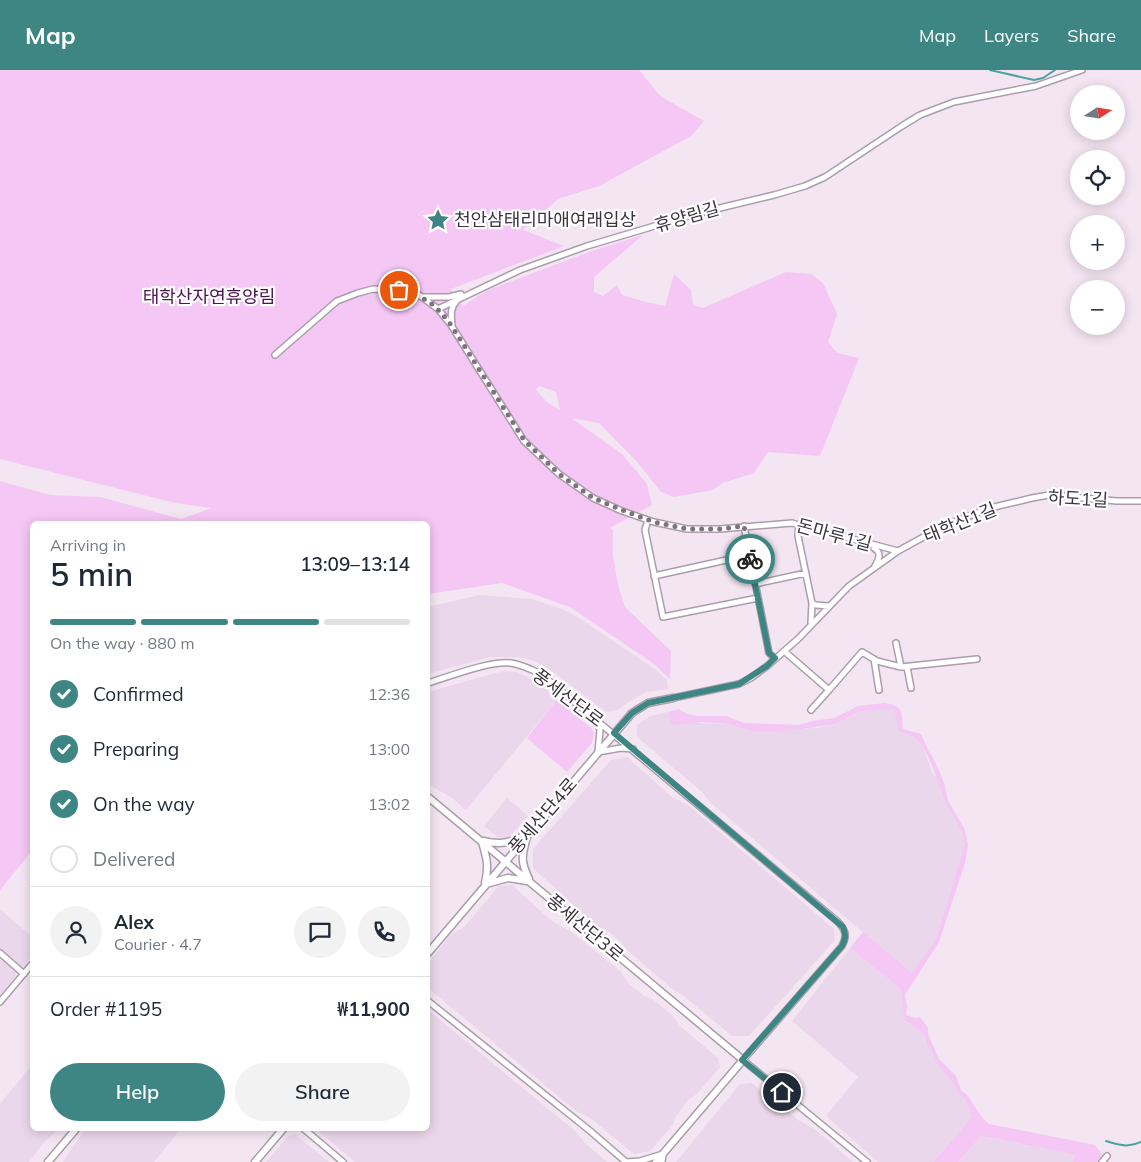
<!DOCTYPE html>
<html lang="en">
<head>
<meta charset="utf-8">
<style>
	:root { --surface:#fff; --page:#f2f2f3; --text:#1f2937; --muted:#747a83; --line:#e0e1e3; --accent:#3e8683 }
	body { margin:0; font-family:Mulish,"Noto Sans KR",sans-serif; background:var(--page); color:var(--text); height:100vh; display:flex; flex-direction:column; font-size:19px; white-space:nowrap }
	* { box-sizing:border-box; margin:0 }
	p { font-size:16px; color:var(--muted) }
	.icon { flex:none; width:28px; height:28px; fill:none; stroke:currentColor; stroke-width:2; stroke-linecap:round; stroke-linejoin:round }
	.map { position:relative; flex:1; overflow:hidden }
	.details { position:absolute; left:30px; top:451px; width:400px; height:610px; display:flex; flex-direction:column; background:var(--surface); border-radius:8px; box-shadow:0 2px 12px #0003 }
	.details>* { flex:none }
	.needle { width:32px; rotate:78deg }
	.buttons { position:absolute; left:1070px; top:15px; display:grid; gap:10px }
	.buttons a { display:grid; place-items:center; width:55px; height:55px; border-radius:50%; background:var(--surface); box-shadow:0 2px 12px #0003; font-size:25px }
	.pin { position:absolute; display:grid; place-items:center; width:42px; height:42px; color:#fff; margin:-21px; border:2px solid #fff; border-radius:50%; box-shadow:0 1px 5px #0007 }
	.courier { position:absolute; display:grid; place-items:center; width:50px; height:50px; margin:-25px; border:4px solid #3e8683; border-radius:50%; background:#fff; color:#222; box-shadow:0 1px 6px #0007 }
	.head em { font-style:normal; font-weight:600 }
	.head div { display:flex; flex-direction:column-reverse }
	.head { display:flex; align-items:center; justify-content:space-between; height:85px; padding:0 20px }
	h1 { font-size:32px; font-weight:600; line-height:38px }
	.bar { display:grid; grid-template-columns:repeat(4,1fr); gap:8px 5px; align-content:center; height:60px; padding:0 20px }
	.bar i { height:6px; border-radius:4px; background:var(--line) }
	.bar .selected { background:var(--accent) }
	.bar p { grid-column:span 4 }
	.line { display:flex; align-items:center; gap:12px; padding:0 20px; border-top:1px solid var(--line) }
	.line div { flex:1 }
	.round { display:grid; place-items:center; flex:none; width:52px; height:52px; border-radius:26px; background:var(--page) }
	ol { padding:0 20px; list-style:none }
	li { display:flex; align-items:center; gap:15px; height:55px }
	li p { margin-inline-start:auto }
	li .icon { padding:5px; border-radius:50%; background:var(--accent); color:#fff; stroke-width:4 }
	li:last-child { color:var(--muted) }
	li i { width:28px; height:28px; border:2px solid var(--line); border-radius:50% }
	.button { display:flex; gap:10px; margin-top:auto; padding:10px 20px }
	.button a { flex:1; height:58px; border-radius:30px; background:var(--accent); color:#fff; font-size:20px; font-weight:600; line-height:58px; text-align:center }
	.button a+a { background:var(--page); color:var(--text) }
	header { display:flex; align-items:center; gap:30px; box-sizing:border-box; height:70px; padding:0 25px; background:var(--accent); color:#fff }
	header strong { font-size:24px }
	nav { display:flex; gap:28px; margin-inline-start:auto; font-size:18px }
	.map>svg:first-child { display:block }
	.built { fill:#ebd7eb }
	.green { fill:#f4c7f4; fill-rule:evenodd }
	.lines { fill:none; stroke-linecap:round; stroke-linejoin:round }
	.stream { stroke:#4ba3a0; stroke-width:2 }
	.minor-casing { stroke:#ab9dab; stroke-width:8 }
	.tertiary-casing { stroke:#ab9dab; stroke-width:9 }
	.minor { stroke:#fff; stroke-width:5 }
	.tertiary { stroke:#fff; stroke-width:6 }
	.done { stroke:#7c737c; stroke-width:5; stroke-dasharray:0 9 }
	.route { stroke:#3e8683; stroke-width:6 }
	.labels { text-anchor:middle; stroke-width:4.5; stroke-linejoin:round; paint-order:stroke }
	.street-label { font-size:18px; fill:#3c363c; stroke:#fff }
	.poi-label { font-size:18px; fill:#3c363c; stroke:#fff; text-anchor:start }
	.park-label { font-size:18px; fill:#4c144f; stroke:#fff }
</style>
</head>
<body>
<header>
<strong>Map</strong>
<nav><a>Map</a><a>Layers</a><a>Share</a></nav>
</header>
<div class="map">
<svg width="1141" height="1092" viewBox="0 0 1141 1092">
	<rect width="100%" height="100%" fill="#f4e5f3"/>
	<path class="built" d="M479,525L532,529L562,539L579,548L656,600L667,610L668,619L646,622L627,633L618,640L606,642L555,603L532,590L520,587H489L428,604V537Z
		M503,601L516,602L530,608L547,620L557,630L466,740L452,728L428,714V622Z
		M894,639L900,661L916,669L923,677L933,704L939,711L942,724L963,762L965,773L936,869L912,904L711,733L701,721L637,667V655L650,646L668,642L670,652L729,654L755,662L817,658L836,654L858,642Z
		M627,687L672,727L688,735L834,859L835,870L749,966H732L685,927L671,918L627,880L621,872L609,862L595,855L533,798V779L611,690Z
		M507,728L528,746L509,767L498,768L484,756Z
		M512,815L553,852L570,861L621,902L628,913L644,926L654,930L672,945L680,956L718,988L720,997L697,1024L688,1030L676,1046L672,1056L650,1081L634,1084L589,1047L576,1041L428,918V894L451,864L463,858L499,816Z
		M0,839L32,867V885L24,896H20L0,879Z
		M850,878L901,919L904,949L923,962L925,970L929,977L932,985L954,1014L957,1020L965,1029L972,1047L933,1092H878L826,1046L858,1007L792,951Z
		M0,889L16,902V906L0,925Z
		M428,940L575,1061L585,1073L607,1092H355L316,1059H428Z
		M32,995V1059H59L44,1072L29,1092H0V1034Z
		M752,1013L798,1050L816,1060L853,1092H676L740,1014Z
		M85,1059H181L154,1092H63Z
		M296,1065L329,1092H266L288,1066Z
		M981,1066L989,1068L1078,1085L1072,1092H958Z"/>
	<path class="green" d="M0,0H639L660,26L704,51L691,66L599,116L558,129L523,160L564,176L451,219L463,236L488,220L592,181L643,165L594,207V222L603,226L617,215L622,225L646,232L665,236L674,204L691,220L693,235L703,238L786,202L811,204L823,213L837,244L828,272L837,283L859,288L820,386L768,382L754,403L723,413L713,420L674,427L661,422L638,393L599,353L571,348L622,384L647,414L652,435L610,458L613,460V486L618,515L625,537L671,581L670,609L654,594L570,537L502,513L428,524V454H32V781L0,820V411L50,425L100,427L181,449L212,438L175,433L0,389ZM540,316L556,322L560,340L547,332L535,319Z
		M557,630L591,658L594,663L592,673L567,702L527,668Z
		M885,633C905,637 901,642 903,659L921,664L929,682L935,691L944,713L948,731L965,760L968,775L965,793L939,872L905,925L907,936L906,945L915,948L920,947L928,958V964L939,989L956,1006L961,1020L968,1026L980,1045L989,1054L1095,1075L1102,1085L1097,1092H1072L1077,1085L981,1066L958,1092H933L972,1047L965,1029C958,1025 957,1019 953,1013C941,999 927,980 923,962L904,950L901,919L850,878L863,862L912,903L936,869L965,773C962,755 948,741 942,723C936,708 929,681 917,670C913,666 905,664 899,661L894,639L858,642L836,654L795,660L755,662L729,654L703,652L674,655L670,652L668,642L679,639L687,644L696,646H726L744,653L799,655L813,651L834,648L858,636Z"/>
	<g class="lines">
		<path class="stream" d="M990,0L1034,10L1043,8L1055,0
			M1106,1071C1119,1075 1129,1078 1141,1072"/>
		<defs>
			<path id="minor" d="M422,227H449L461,224
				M438,239L451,255L524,371L559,404L593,428L622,441L654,452L687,459H720L792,453L898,481L938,459L959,450L990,438L1032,428L1049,425L1117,431H1141
				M452,255C451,245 450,238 457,230
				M275,285L337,231L358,223L373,219L399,220L419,225L438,239L520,200L587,176L695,144L774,125L805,116L825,107L902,56L920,45L954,32L1036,16L1082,0
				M648,450L645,460L663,547L758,528
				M799,455L798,466L812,533L811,553
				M744,456L769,583L775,589
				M874,478C882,483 879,489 875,496
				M654,506L749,485
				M755,514L806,503
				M812,533L816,535L829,536
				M896,573L901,597
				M784,581L829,620L862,582L877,591L901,597L977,589
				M874,589L879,620
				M907,597L911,618
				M428,613C451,606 488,591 511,593C522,595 531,599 541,604L837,851C845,859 848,865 842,876L743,990L867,1092
				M673,628L739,614L751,608L767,596L798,569L849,516L898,481
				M811,640L829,620
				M597,649L600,660L598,682L621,678L633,679
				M0,883L24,904
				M428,931L589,1060L626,1092
				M0,932L32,894
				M304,1059L343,1092
				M626,1092L640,1091L663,1084L662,1092
				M1102,1092L1107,1086"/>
			<path id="tertiary" d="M428,727L743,990L656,1092
				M527,766C522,786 520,790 529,809
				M483,771C502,775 508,773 526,765
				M482,772C487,789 489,796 485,813
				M486,814L508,808L527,811
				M428,883L632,643L648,633L673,628
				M48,1092L76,1059
				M255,1092L283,1059"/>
		</defs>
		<use href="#minor" class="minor-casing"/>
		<use href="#tertiary" class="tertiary-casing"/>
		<use href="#minor" class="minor"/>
		<use href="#tertiary" class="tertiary"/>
	</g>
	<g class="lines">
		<path class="done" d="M399,220C426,227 434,233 451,255L524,370L559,404L593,428L622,440L654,452L687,459H720L744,456L750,489"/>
		<path class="route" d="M750,489L769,583L775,588L767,596L739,614L648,633L632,643L614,663L843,857C846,865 846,868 842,876L742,990L782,1022"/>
	</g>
	<defs>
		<symbol id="sight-bare" viewBox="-9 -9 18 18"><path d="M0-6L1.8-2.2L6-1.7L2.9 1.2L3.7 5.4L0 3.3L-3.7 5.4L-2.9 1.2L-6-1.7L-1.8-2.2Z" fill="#3e8683" stroke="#fff" stroke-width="2.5" paint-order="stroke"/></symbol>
	</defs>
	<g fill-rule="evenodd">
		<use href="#sight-bare" x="422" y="134" width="32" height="32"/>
	</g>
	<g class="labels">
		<g class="street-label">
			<text transform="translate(687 147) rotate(-16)" y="6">휴양림길</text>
			<text transform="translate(1078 429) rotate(3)" y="6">하도1길</text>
			<text transform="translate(960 453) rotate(-22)" y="6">태학산1길</text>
			<text transform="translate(834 465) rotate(15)" y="6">돈마루1길</text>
			<text transform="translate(568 628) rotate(37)" y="6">풍세산단로</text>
			<text transform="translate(543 746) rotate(-49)" y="6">풍세산단4로</text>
			<text transform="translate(585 858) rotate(40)" y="6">풍세산단3로</text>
		</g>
		<g class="poi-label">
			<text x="454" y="156">천안삼태리마애여래입상</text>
		</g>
		<g class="park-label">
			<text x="209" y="233">태학산자연휴양림</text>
		</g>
	</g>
</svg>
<div class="buttons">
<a><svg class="needle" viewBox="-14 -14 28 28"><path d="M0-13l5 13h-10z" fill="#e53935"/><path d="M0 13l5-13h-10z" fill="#747a83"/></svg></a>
<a><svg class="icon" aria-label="locate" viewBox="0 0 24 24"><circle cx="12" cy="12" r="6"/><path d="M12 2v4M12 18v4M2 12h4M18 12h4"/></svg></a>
<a>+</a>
<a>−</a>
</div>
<div class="pin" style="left:399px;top:220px;background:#ea580c"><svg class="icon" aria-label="bag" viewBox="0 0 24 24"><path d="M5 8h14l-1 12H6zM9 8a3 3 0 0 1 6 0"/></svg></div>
<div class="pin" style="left:782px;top:1022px;background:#1f2937"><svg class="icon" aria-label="home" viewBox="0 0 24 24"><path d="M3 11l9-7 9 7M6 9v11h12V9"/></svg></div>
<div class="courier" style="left:750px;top:489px"><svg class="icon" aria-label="bike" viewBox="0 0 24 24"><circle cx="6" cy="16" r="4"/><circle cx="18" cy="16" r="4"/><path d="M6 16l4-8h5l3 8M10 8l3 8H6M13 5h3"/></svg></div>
<section class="details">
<div class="head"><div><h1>5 min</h1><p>Arriving in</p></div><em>13:09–13:14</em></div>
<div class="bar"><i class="selected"></i><i class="selected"></i><i class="selected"></i><i></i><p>On the way · 880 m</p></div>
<ol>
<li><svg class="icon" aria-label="check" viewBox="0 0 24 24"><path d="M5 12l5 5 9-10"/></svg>Confirmed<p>12:36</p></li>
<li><svg class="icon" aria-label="check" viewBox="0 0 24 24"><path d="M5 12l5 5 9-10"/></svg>Preparing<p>13:00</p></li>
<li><svg class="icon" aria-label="check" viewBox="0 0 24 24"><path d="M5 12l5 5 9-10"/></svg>On the way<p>13:02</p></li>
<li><i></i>Delivered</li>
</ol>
<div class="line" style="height:90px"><a class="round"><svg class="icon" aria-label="person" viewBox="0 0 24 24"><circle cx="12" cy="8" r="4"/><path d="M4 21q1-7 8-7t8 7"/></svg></a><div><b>Alex</b><p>Courier · 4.7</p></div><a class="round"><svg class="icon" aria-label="chat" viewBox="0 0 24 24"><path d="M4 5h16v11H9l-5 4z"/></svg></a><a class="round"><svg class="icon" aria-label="phone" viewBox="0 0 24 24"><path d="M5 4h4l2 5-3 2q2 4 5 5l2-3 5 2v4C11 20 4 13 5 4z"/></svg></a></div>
<div class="line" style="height:65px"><div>Order #1195</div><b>₩11,900</b></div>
<div class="button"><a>Help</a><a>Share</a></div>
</section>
</div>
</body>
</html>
